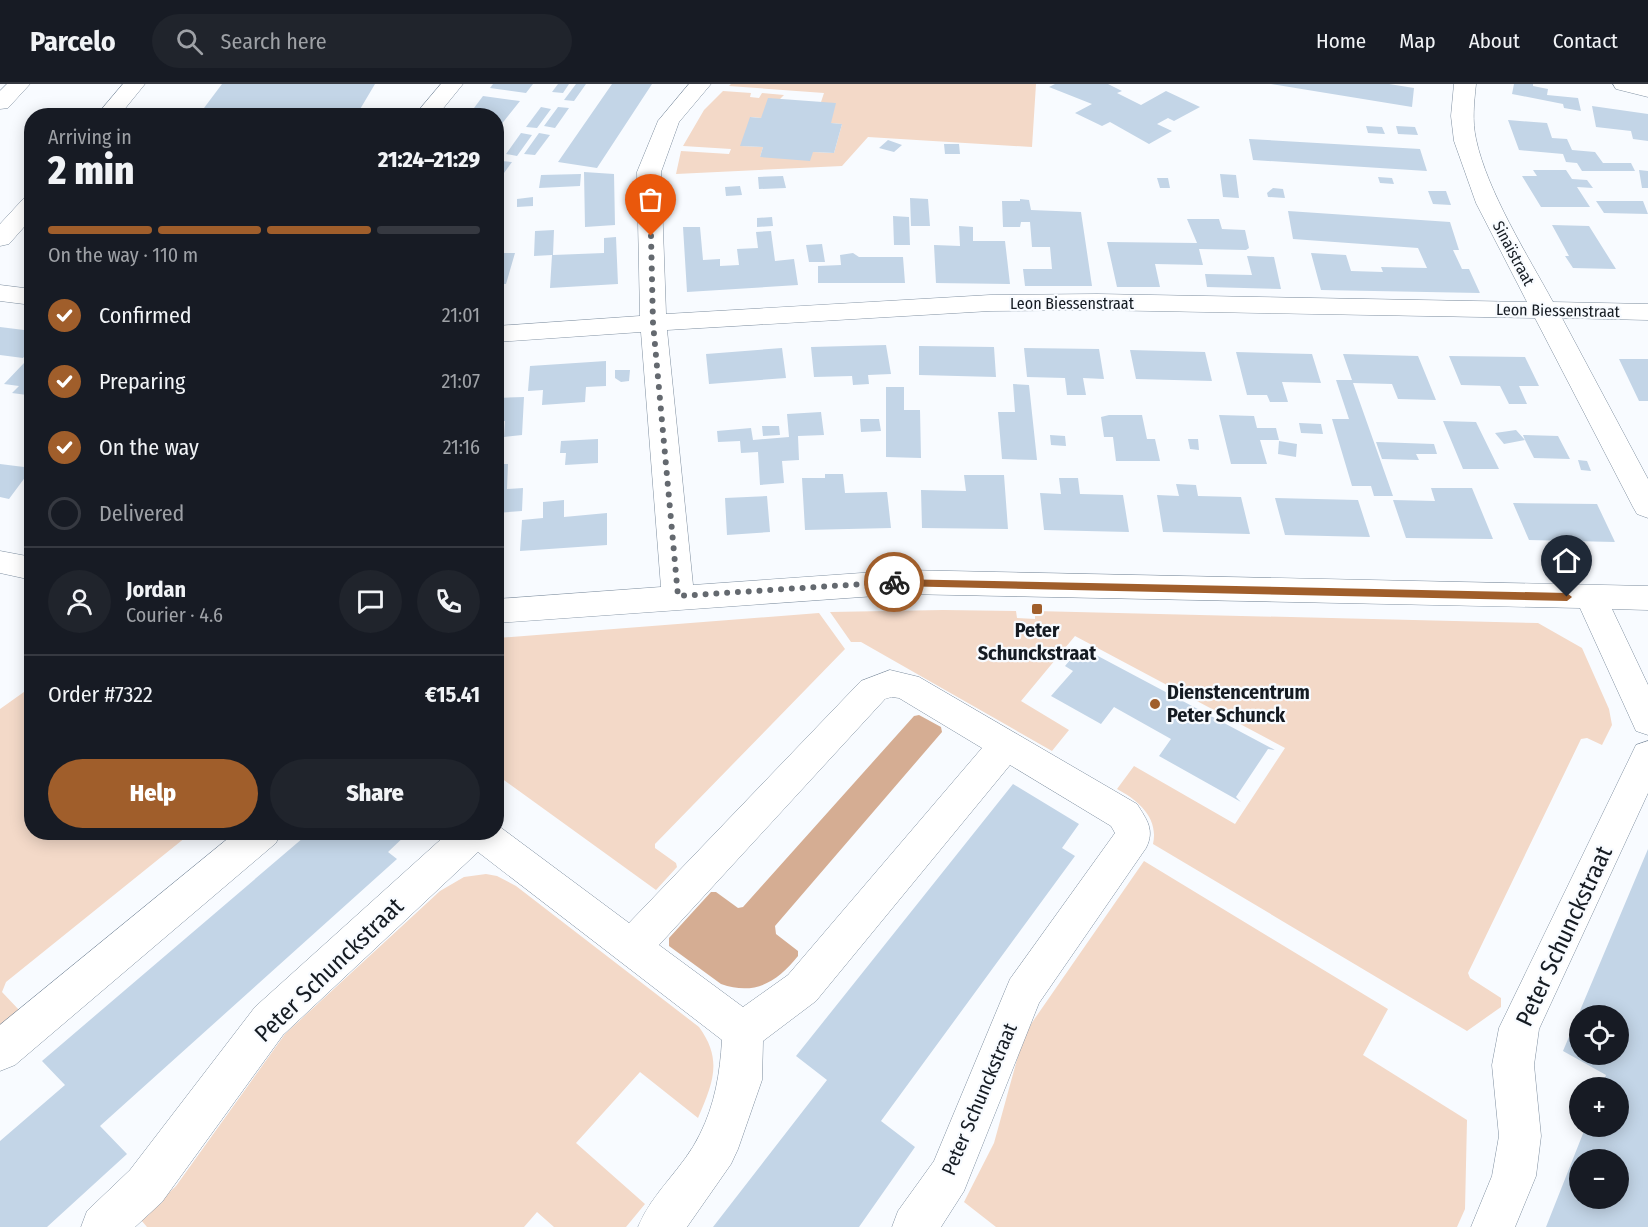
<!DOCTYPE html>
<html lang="en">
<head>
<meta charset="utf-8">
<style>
	:root { --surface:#171b24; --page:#20242c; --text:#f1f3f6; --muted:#9ea1a6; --line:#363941; --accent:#a05e2b }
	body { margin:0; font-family:"Fira Sans Condensed",sans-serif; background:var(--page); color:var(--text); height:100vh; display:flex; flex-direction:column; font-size:22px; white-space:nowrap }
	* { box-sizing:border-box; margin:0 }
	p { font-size:20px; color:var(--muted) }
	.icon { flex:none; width:33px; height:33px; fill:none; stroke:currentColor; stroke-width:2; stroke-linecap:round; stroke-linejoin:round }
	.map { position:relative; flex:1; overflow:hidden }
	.details { position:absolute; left:24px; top:24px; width:480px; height:732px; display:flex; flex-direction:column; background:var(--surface); border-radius:24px; box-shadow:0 3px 15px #0003 }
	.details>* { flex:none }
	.tools { position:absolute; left:1569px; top:921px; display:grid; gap:12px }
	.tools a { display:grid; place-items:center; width:60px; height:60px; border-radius:50%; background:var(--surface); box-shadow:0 3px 15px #0003; font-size:30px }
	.pin { position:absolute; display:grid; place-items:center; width:51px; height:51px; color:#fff; margin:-62px -26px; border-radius:50% 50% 50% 0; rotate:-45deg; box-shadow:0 0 6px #0007 }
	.pin .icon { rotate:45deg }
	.courier { position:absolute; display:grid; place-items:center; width:60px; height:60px; margin:-30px; border:4px solid #a05e2b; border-radius:50%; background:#fff; color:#222; box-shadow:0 2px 8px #0007 }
	.headline em { font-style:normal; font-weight:800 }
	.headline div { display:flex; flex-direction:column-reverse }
	.headline { display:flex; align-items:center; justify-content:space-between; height:102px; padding:0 24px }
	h1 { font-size:39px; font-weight:800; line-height:45px }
	.bar { display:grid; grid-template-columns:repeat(4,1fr); gap:9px 6px; align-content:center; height:72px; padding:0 24px }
	.bar i { height:8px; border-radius:4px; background:var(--line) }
	.bar .selected { background:var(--accent) }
	.bar p { grid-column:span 4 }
	.line { display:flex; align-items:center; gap:15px; padding:0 24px; border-top:2px solid var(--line) }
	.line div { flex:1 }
	.round { display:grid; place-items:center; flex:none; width:63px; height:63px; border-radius:32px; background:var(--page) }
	ol { padding:0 24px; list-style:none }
	li { display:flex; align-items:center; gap:18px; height:66px }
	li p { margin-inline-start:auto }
	li .icon { padding:6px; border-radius:50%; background:var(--accent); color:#fff; stroke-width:4 }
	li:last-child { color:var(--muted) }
	li i { width:33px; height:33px; border:3px solid var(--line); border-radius:50% }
	.action { display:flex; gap:12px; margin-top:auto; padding:12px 24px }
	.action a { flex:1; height:69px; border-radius:36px; background:var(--accent); color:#fff; font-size:24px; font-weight:800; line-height:69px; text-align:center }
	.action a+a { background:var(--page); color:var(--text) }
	header { display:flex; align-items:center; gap:36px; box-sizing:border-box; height:84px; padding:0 30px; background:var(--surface); border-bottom:2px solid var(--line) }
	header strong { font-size:28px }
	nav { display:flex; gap:33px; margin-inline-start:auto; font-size:21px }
	.search { width:420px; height:54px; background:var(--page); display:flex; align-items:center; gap:15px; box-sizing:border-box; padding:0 21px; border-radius:33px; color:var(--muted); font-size:22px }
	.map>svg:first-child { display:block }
	.green { fill:#f3d9c8 }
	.forest { fill:#d5ad93 }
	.building { fill:#c3d5e7; fill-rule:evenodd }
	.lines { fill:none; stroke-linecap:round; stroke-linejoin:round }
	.minor-casing { stroke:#7f8fa0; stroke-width:1 }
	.minor { fill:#fff; fill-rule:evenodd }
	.route { fill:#a05e2b }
	.done { stroke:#64696f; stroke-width:6; stroke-dasharray:0 10.8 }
	.poi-dot { fill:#a05e2b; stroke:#f8fbff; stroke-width:2 }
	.labels { text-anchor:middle; stroke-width:4.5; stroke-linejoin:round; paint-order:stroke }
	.far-street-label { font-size:16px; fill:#151b22; stroke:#f8fbff }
	.poi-label { font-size:20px; font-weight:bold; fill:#151b22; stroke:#f8fbff }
	.street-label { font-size:20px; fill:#151b22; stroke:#f8fbff }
	.near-street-label { font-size:24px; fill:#151b22; stroke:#f8fbff }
</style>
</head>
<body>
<header>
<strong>Parcelo</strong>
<div class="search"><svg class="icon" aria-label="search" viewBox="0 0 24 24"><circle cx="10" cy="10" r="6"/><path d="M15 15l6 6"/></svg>Search here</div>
<nav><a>Home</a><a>Map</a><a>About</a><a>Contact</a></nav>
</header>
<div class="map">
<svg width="1648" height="1143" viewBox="0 0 1648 1143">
	<rect width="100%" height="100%" fill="#f8fbff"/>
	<path class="green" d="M731,0H1036L1032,63L868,53L842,82L676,90L681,67L729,70L731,65L683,62L704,26L723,7L751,9L750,13L759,14L762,9L784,11L761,34L751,33L741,62L763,63L760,73L813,68L834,69L842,40L831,39L821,18L824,9L729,2Z
		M943,526L1016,527L1017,534L1035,535V527L1538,539L1582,564L1609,625L1612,641L1602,661L1587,654L1581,655L1468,889L1470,894L1501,914V923L1467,947L1153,760C1159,734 1138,716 1117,705L1134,682L1235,740L1285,664L1075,552L1021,617L1069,646L1052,667L861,558H851L830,528Z
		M819,529L845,565L655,760V764L676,779L677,783L656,806L497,691V554Z
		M31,603L32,748L191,749L6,898L2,908L20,927L0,946V625Z
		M1144,777L1388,925L1363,971L1467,1036L1465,1125L1457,1143H996L964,1118L994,1059L1021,961L1031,940Z
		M486,790L497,792L516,802L699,943C723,976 713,999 698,1034L640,988L576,1059L645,1120L626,1143H554L537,1128L524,1143H147L141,1136L176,1102L285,950L440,807L464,793Z"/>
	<path class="forest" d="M919,631L941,643L942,648L775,842L776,850L798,867V872C777,898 755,912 721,900L669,862V854L711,808H716L738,824L743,823L914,632Z"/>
	<path class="building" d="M222,0H375L356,32H198Z
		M493,0H533L526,9L490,4Z
		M558,0H569L563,9L552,8Z
		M576,0H586L574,17L564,16Z
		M612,0H652L597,84L558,78Z
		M1055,0H1108L1122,7L1117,9L1141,21L1166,7L1200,23L1174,37L1168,34L1157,40L1172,47L1149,60L1110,38L1102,42L1075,29L1092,20L1049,3Z
		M1271,0H1389L1414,4L1412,23Z
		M1514,0H1533V2L1548,5L1547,11L1578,14L1581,27L1564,24L1563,20L1512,10Z
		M483,12L520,17L496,47V32H468Z
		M768,14L836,19L831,39L842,40L834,69L813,68L810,77L760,73L763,63L740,62L750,33L761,34Z
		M1592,22L1648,30V57L1633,55L1631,47L1596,43Z
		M541,23L551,25L537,44L526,43Z
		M558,23L569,24L555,44L544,42Z
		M1508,36L1547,39L1552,54L1567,55L1572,66L1595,68L1603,79H1631L1635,87H1582L1577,79L1566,78L1563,70L1519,66Z
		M1366,42L1382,43L1385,50L1368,49Z
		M1396,42L1415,43L1418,51L1398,50Z
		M521,49L532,51L517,72L506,70Z
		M539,49L550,51L535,71L524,70Z
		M1249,55L1420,65L1427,87L1253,76Z
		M888,56L902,61L894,68L879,64Z
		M944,60H959L960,70H945Z
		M501,77L512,78L496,100V83Z
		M1533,86H1566L1572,95L1587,96L1593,104L1577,103L1590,123H1541L1522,92H1537Z
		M1639,86L1648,87V104H1642Z
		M584,88L614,90L615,141L585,143Z
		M581,90L580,102L539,104L541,91Z
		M1220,90L1236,91L1239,114L1223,113Z
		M783,92L786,104L759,105L758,93Z
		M1378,93L1392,94L1394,100L1380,99Z
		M1157,94H1168L1170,104H1160Z
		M740,102L742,111L726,112L725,103Z
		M1273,104L1283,105L1285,114L1268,113L1267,109Z
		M1428,107H1446L1451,121L1433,120Z
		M533,113V122L517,123V115Z
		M910,114L928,115L930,142H911Z
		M1020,115L1029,116L1031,126L1081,128L1092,202H1025L1023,185H1052L1050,163H1032L1030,138H1021L1020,143H1003L1002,117H1020Z
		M1596,117H1643L1648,130L1604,129Z
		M1288,127L1450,138L1459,166H1453L1462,185H1469L1480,209L1321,206L1311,169L1346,171L1351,187L1383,188L1381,183L1427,184L1418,164L1293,155Z
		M893,132L909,133L910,161H894Z
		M772,133L773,142L757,143V134Z
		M1187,135H1219L1222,145L1245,146L1249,164L1246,166L1199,165L1203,181L1155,180L1160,203H1117L1107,158L1197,159Z
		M1552,141L1589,142L1616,185L1573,184L1565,172H1569Z
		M959,142L973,143V157H1005L1010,200L936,199L934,161L960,162Z
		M683,143H700L703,176L720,175V182L739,181L737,165L758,164L756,148L771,147L775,177L794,175L798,201L687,208Z
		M554,146L553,171L604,169V154L616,153L618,200L550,204L552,171L534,172L535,147Z
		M822,160L825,178H809L806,161Z
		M496,169H515L506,200H496Z
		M853,169L859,173H903L905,199H818V182L841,181L840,171Z
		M1247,172L1274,173L1281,205L1207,203L1205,190L1252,191Z
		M0,243L32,247V264L23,274L0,271Z
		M886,261L891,290L868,291L869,300L853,301L852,292L814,293L811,263Z
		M919,262L994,263L996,293L919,291Z
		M782,264L786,294L709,300L706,270Z
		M1024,264L1099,265L1104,295L1083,294L1086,311H1067L1065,294L1027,293Z
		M1130,266L1205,268L1212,297L1136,295Z
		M1236,268L1312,270L1321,299L1282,298L1288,318H1270L1267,311H1247Z
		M1343,270L1418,272L1436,316L1398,315L1392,300L1353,299L1393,412H1374L1371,402H1352L1332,335H1349L1336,296H1352Z
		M1449,272L1525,273L1539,302H1519L1527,320H1509L1500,302L1461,301Z
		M1619,275H1648V317H1639Z
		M606,277V302L586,303L585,318L542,321L543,306L528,307L530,282Z
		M24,279L32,280V306L27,311L12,309L19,302L4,300Z
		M615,286H630L629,297L621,298L615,294Z
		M1013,300L1029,301L1037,376L1002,375L998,328H1015Z
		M886,303H904V326H920L921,374L886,373Z
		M524,313L522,351L504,353L505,337L496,338V314Z
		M821,328L824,351L798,352L799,376L782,377L784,399L760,401L758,368L741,369L740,357L718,358L717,347L751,344L753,356L789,353L787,330Z
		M1109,331H1142L1147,355H1155L1160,377H1116L1113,353H1104L1101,333Z
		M1219,331L1254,332L1257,344H1276L1279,356H1260L1267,380H1231Z
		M860,335H879L881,347L861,348Z
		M1443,337L1476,338L1499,385H1463Z
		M1299,339L1321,340L1323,350L1301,349Z
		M762,342H779L780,351L763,352Z
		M1516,346L1525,356L1523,351L1558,352L1570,375L1534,374L1525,356L1504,360L1495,349Z
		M1050,351L1065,352L1066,362L1051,361Z
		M598,355V379L565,381L566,369H560L561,357Z
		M1188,355H1198L1199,366L1190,365Z
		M1279,357L1297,360L1296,373L1278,370Z
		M1376,358L1434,360L1437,370H1416L1419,376L1382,375Z
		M1578,376L1587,377L1591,387L1581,386Z
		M0,380L32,384L9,415L0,413Z
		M496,380H508L507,405L523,404L522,427L496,429Z
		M825,390H843L845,409L887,408L891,444L805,446L802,394H825Z
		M964,391H1004L1008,445L922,444L921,406L966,407Z
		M1059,394H1078L1080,410L1123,411L1129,448L1044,446L1040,409L1061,410Z
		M1176,400L1196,401L1198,412L1241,413L1250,450L1163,448L1157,411L1179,412Z
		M1431,404H1472L1493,455L1406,454L1393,416L1435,417Z
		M767,412L770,448L727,451L725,414Z
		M1275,414L1358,416L1370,453L1285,451Z
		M564,416V433L607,429V461L520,467L522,436L543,434V418Z
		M1513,419L1597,420L1615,458L1529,456Z
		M1081,563L1275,666L1268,665L1236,713L1241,718L1159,672L1171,655L1114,623L1101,640L1051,612L1073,587L1065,582Z
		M1013,700L1079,740L1062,764L1075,772L881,1037L915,1063L859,1143H713L827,996L796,972Z
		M310,748H409L388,768L397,775L100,1042L127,1070L47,1143H0V1057L65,1001L42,977Z
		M1648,765V1143H1546L1586,1042H1618V1004H1601L1606,991L1563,967ZM1580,932H1618V970H1580ZM1580,1076H1618V1114H1580Z"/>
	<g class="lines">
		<defs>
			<path id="minor" d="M7,0H30L8,24L0,25V7Z
				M123,0H145L119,32H96Z
				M441,0H463L437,32H414Z
				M689,0H711L679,38L661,88L666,230L990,211L1097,210L1527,218L1476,119L1454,57L1451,32L1454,0H1476C1474,19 1472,37 1476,55C1487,107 1528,172 1553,218L1648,220V236L1562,234L1648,395V434L1637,430L1633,423L1535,234L1097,226L990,227L667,246L693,501L904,486L1648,502V526L1612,525L1648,601V651L1636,647L1580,524L904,510L496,539V515L661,503L641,248L496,258V242L640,232L637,88L658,37Z
				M1613,0H1648V13L1616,5Z
				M32,112V134L9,160L0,162V140L24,114Z
				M0,201L32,205V221L0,217Z
				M0,467L32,473V496L0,489Z
				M890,586L919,593L1137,720C1147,736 1155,746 1146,764L1039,919L964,1107L941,1143H892L898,1127L934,1077L1010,895L1115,749L1111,742L1010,681L816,917L763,957L762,996L738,1065L731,1080L687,1143H638C652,1108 684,1084 700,1050C715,1020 720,989 722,956L478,768L283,951L162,1118L135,1143H81L87,1127L130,1086L255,923L449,748H496V740L629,839L861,597ZM892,613L899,614L982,664L788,891L743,923L659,861L885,615Z
				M1648,657V709L1539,945L1534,981L1541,1052L1536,1092L1515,1143H1471L1492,1092L1499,1052L1492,981L1499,944L1636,661Z
				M236,748H281L276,759L15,981L0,987V941Z"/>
		</defs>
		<use href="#minor" class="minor-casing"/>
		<use href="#minor" class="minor"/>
	</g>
	<path class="route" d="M894,495L1567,509L1572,513L1567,517L894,502L890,498Z"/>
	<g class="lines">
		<path class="done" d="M651,152L653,239L678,512L894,498"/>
	</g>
	<g class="poi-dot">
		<rect x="1031" y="519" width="12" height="12" rx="3"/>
		<circle cx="1155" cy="620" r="6"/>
	</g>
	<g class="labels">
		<g class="far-street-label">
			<text transform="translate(1514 169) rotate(62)" y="6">Sinaïstraat</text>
			<text x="1072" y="225">Leon Biessenstraat</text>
			<text transform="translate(1558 226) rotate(1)" y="6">Leon Biessenstraat</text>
		</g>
		<g class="poi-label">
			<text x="1037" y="553">Peter<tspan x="1037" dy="23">Schunckstraat</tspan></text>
			<text x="1167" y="615" text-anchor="start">Dienstencentrum<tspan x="1167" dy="23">Peter Schunck</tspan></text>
		</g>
		<g class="street-label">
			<text transform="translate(979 1015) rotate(-67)" y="7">Peter Schunckstraat</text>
		</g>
		<g class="near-street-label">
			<text transform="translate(1564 852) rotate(-65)" y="8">Peter Schunckstraat</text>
			<text transform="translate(329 886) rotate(-44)" y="8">Peter Schunckstraat</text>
		</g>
	</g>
</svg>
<div class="tools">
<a><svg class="icon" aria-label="locate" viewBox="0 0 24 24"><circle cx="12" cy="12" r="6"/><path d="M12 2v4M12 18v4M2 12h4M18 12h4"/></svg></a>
<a>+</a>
<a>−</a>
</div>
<div class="pin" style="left:651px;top:152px;background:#ea580c"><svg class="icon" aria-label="bag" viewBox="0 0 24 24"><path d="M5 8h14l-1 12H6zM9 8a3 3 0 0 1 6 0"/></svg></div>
<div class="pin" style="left:1567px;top:513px;background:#1f2937"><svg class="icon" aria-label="home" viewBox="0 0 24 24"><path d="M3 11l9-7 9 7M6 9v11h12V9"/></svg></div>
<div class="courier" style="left:894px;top:498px"><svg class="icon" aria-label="bike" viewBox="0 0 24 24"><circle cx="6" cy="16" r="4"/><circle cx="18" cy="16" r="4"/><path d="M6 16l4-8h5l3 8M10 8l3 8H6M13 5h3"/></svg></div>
<section class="details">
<div class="headline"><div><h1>2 min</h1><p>Arriving in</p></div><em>21:24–21:29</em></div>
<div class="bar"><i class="selected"></i><i class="selected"></i><i class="selected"></i><i></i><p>On the way · 110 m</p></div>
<ol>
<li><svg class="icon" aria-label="check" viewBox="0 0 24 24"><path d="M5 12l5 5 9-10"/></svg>Confirmed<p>21:01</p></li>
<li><svg class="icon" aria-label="check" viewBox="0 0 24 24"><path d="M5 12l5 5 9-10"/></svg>Preparing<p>21:07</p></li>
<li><svg class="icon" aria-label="check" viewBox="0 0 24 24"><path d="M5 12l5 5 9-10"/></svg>On the way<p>21:16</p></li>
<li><i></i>Delivered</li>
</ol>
<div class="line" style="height:108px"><a class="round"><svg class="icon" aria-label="person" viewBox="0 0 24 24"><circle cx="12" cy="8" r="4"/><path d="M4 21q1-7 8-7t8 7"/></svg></a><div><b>Jordan</b><p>Courier · 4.6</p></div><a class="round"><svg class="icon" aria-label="chat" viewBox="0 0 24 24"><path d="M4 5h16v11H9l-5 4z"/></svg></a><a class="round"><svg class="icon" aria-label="phone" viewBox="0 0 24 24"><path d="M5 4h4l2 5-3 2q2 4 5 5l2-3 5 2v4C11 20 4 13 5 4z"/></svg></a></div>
<div class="line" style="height:78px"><div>Order #7322</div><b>€15.41</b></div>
<div class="action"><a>Help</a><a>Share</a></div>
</section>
</div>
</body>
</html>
